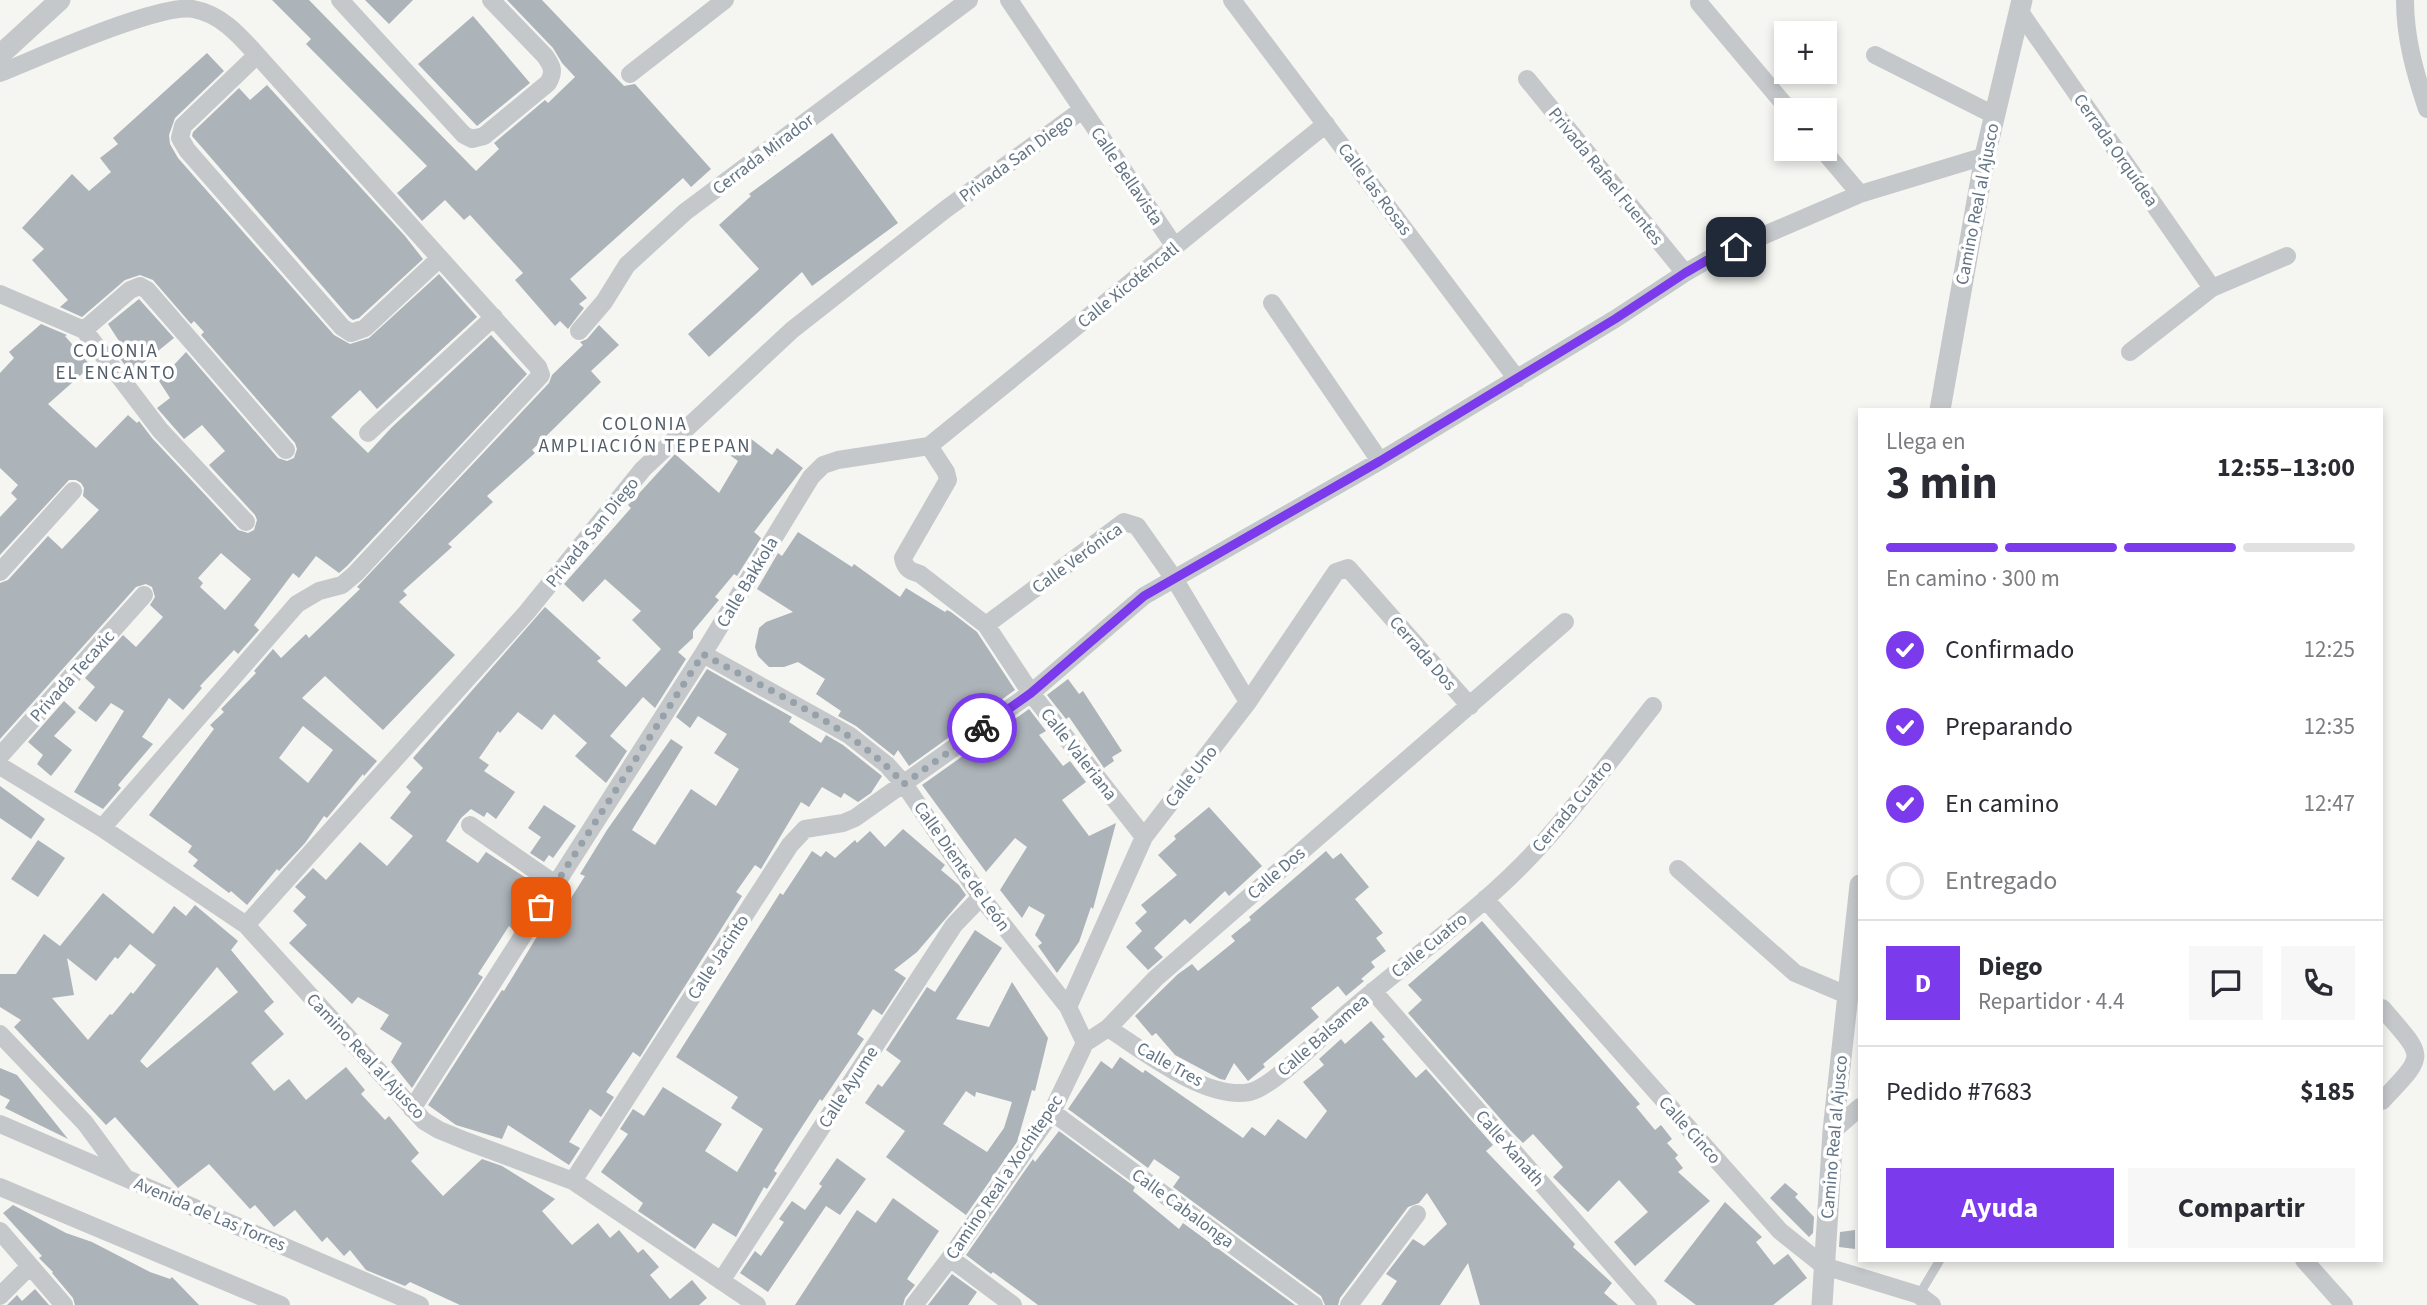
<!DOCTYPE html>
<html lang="es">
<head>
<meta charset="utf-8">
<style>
	:root { --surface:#fff; --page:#f7f7f7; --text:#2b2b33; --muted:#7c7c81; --line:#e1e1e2; --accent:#7c3aed }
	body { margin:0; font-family:"Source Sans 3",sans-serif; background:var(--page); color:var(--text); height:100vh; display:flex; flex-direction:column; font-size:26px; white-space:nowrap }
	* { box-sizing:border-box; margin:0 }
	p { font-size:23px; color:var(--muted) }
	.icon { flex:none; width:38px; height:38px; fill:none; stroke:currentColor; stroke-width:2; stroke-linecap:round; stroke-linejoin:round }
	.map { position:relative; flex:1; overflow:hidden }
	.panel { position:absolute; left:1858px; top:408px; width:525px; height:854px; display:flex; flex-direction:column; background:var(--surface); border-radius:0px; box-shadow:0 4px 10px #0003 }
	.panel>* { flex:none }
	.fabs { position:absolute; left:1774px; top:21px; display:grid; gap:14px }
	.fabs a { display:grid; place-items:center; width:63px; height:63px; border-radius:0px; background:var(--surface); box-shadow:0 4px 10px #0003; font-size:35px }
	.pin { position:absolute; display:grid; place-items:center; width:60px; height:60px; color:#fff; margin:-30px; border-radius:14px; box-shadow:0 4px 10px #0006 }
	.courier { position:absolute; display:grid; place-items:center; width:70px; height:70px; margin:-35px; border:5px solid #7c3aed; border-radius:50%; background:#fff; color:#222; box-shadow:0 2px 9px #0007 }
	.headline em { font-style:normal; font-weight:700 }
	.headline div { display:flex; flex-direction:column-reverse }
	.headline { display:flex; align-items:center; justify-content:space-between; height:119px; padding:0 28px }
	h1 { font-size:46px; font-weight:700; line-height:52px }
	.bar { display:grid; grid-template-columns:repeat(4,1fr); gap:10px 7px; align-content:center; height:84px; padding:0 28px }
	.bar i { height:9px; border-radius:5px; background:var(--line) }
	.bar .current { background:var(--accent) }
	.bar p { grid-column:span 4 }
	.line { display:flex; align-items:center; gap:18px; padding:0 28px; border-top:2px solid var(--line) }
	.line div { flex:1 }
	.round { display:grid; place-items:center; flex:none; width:74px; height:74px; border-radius:0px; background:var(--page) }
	ol { padding:0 28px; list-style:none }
	li { display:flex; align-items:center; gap:21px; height:77px }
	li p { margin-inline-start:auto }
	li .icon { padding:7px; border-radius:50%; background:var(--accent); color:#fff; stroke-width:4 }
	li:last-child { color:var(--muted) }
	li i { width:38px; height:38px; border:4px solid var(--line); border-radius:50% }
	.cta { display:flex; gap:14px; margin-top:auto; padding:14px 28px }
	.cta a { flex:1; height:80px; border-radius:0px; background:var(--accent); color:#fff; font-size:28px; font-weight:700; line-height:80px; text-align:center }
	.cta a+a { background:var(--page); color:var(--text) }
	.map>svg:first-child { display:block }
	.building { fill:#acb3b9; fill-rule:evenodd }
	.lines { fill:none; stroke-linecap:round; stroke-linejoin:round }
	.service { stroke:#c5c8cb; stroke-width:9 }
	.minor { stroke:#c5c8cb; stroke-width:18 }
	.tertiary { stroke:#c5c8cb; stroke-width:21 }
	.done { stroke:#96a1aa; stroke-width:7; stroke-dasharray:0 12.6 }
	.route { stroke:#7c3aed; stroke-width:9 }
	.labels { text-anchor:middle; stroke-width:7; stroke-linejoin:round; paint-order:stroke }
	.street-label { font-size:18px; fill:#637484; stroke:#fff }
	.neighbourhood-label { font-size:19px; letter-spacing:2px; fill:#515d68; stroke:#fff }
</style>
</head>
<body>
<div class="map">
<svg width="2427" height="1305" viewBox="0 0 2427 1305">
	<rect width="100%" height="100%" fill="#f5f5f1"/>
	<path class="building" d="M272,0H309L476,171L499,149L494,143L545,100L548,103L575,77L562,63L553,48L507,0H542L624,86L635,84L711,169L691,187L683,178L570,279L587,298L579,304L584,308L568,329L560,321L555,326L515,280L523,273L470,215L464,220L445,200L422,221L397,193L427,166L306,44L311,39Z
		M365,0H413L389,24Z
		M473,16L530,83L477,126L418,64Z
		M207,53L224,71L175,118L169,135L170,144L178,158L334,335L350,344L369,338L439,274L477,317L377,409L360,390L331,417L368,453L392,427L491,335L527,374L347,566L339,573L316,556L299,578L293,573L254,625L259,630L238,654L234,650L200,686L202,688L183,710L169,698L142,737L153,744L118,785L121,788L103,809L74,792L124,711L111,703L96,722L78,708L95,687L85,678L123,635L136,647L163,617L150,605L155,597L152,587L146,584L136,587L0,739V583L8,580L48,536L62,549L99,510L83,496L84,488L81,483L76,480H69L0,555V517L17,499L11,493L18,485L0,468V373L14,358L9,352L41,324L67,335L65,336L91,366L48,404L96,448L128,415L137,423L139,421L152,438L238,530L248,533L254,530L257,520L255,515L209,465L225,451L202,425L184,439L157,408L170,398L159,381L186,352L278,458L287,461L294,458L297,449L295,443L201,335L204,332L194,321L191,324L153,280L140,275L125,280L82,317L60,307L68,300L32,260L44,249L22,228L72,174L89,191L111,172L100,158L118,144L113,138ZM221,553L251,579L225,610L200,587L203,583L198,578Z
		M267,85L405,236L423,259L359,318L353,320L350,318L192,136L193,132L239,88L250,100Z
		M832,133L898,223L812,286L802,272L709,357L688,334L759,269L719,225L751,196L749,194Z
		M139,299L174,338L131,373L112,348L119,341L108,324Z
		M599,325L619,345L591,371L601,382L532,450L535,453L487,496L493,502L448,544L452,547L403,591L407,595L399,602L455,655L383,730L325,676L302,698L377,761L364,776L363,774L327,818L324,816L305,843L279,871L277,869L247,905L231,891L229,893L193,866L198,860L188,852L192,846L149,815L214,729L210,725L224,712L221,709L256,673L254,671L273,649L281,658L306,634L309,638L360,589L357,587L549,383L552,375L583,345L580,342L587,339ZM303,726L333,750L308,783L279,758Z
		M746,435L772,455L777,448L803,468L754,532L761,538L737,576L734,574L715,597L719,600L693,631V638L678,652L686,659L655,708L643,697L610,736L627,751L611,776L606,783L575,756L587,743L554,714L542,730L518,712L500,733L498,731L479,758L489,765L484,771L515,792L496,819L487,812L484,817L471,809L461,818L446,841L478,863L486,852L531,881L527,886L536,893L513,930L509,926L478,974L483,977L412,1088L391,1062L402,1043L380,1029L389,1015L358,997L352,1004L289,943L307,925L293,911L306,897L295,887L313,868L326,880L360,842L387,866L413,836L390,818L411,792L406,787L423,768L413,758L545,607L601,658L597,661L626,687L661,649L632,620L641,611L605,579L583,602L564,584L631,508L628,505L633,500L675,454L719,493L738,461L731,456Z
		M798,532L852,567L854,564L900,597L906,588L945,612L947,610L951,612L977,632L1015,690L909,766L898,750L894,756L856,726L838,716L841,711L816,694L825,679L798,662L784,667H769L758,656L755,647L759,628L766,622L793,612L757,589L778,553L782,556Z
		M707,669L792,717L789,722L821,743L826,735L843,745L882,776L871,793L858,802L844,793L841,798L822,787L809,807L801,802L761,869L755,865L736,892L742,896L640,1057L633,1052L606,1092L614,1097L601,1117L590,1109L569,1142L580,1148L569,1165L508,1125L502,1139L456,1125L428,1105L502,990L504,991L553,910L560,915L585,876L580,874L607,830L671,739L683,747L632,830L655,845L691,789L716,806L739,769L714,753L727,734L698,716L690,728L676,717Z
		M1068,679L1079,694L1083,691L1122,751L1112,757L1114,761L1104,768L1069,717L1066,719L1047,695Z
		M64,701L76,712L54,736L72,750L51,776L37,764L43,755L28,742Z
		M1029,709L1046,731L1039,735L1063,766L1070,761L1086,782L1062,800L1089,836L1116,823L1093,909L1091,907L1079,942L1057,973L1038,946L1042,943L1035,935L1045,915L1029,906L1022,918L1000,890L1027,847L1015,838L986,872L922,785Z
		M0,786L45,819L31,839L0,818Z
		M544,805L576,826L553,858L549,855L544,862L530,853L541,837L528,828Z
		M1209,807L1262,866L1229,896L1225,891L1190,924L1185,919L1154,948L1163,957L1148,970L1126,947L1142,931L1135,923L1147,912L1141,905L1177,875L1158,855L1176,839L1174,836Z
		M903,829L945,865L941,870L959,885L966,895L917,952L894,970L906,978L882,1015L873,1009L857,1034L864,1039L831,1088L822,1101L820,1099L794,1139L774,1171L777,1173L767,1189L764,1187L736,1237L713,1223L695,1249L638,1211L643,1203L601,1172L628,1134L620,1129L633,1109L644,1116L663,1087L722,1124L705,1151L737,1172L763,1129L731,1108L738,1097L676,1057L780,893L783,895L812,851L821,857L826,851L835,858L855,840L857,843L870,831L885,847Z
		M38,840L65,858L38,897L11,879Z
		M1326,851L1333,859L1341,853L1369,887L1355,899L1383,933L1376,938L1386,951L1371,962L1375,967L1361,979L1364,981L1346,996L1338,986L1311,1008L1319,1017L1263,1064L1265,1067L1248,1081L1234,1063L1225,1080L1220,1079L1175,1055L1156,1033L1152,1036L1135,1016L1178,974L1192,964L1198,971L1235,941L1231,936L1251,920L1249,917Z
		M103,893L153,934L174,906L186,916L195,905L238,941L231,950L274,1002L264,1011L284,1034L251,1063L274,1091L289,1079L306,1100L346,1067L365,1090L361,1094L385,1120L389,1116L419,1153L411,1161L443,1196L482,1159L502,1166L555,1199L542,1211L572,1245L598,1223L610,1238L619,1230L638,1253L643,1249L659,1267L650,1275L670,1299L692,1280L707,1298L699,1305H460L410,1282L405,1286L366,1270L350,1250L344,1256L327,1237L322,1242L295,1210L274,1227L255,1205L250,1209L209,1164L178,1188L115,1117L106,1125L14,1027L21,1020L0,1007V974H16L44,934L60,946ZM130,944L156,965L133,994L131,992L112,1015L110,1014L88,1040L52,998L74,995L67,958L96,981L115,957L118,959ZM217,967L238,992L147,1068L140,1061Z
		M1482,921L1640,1104L1636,1107L1655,1130L1661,1125L1672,1139L1667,1143L1678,1155L1675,1158L1683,1168L1678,1172L1710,1201L1635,1266L1614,1242L1648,1212L1619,1180L1588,1212L1553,1177L1563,1167L1533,1134L1523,1143L1511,1131L1408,1013L1422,1000L1408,985Z
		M975,930L1002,948L956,1019L989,1027L1012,982L1048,1038L1035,1091L1032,1090L1017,1142L966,1215L886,1157L905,1131L865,1103L878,1084L882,1087L901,1061L886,1050L927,987L935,992ZM966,1091L975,1097L976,1092L1012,1102L1004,1128L987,1152L943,1124Z
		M1371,1021L1385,1037L1382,1039L1416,1078L1426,1069L1493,1145L1486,1151L1575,1244L1573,1247L1612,1283L1604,1293L1618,1305H1480L1468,1263L1440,1305H1381L1397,1281L1386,1274L1413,1239L1424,1246L1447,1224L1427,1193L1419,1203L1408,1207L1340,1298L1338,1305H1325L1321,1296L1173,1187L1180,1177L1154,1159L1148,1168L1068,1109L1101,1061L1112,1069L1120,1057L1143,1073L1145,1070L1243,1138L1252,1127L1265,1136L1278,1119L1306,1139L1327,1111L1303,1082L1324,1065L1319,1059L1341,1039L1345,1044Z
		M0,1068L17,1075L68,1139L5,1108L10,1100L0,1095Z
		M1059,1131L1135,1187L1133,1191L1179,1229L1183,1223L1295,1305H1038L993,1272L991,1274L966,1255L1033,1159L1035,1162Z
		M837,1158L866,1179L840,1215L826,1206L768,1292L740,1273L755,1251L761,1256L784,1222L779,1219L792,1201L805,1210L822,1186L819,1184Z
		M1785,1183L1798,1194L1795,1197L1814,1217L1813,1233L1809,1237L1770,1198Z
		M893,1198L939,1231L907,1279L915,1285L905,1298L903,1305H795L857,1210L876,1223Z
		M1725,1202L1762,1237L1756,1242L1774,1265L1788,1254L1807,1278L1773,1305H1696L1664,1281Z
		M13,1205L66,1233L92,1242L150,1272L170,1279L172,1277L199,1305H75L73,1298L52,1273L53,1272L39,1258L42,1256L3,1213Z
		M1855,1230V1249L1839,1247L1840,1232Z
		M952,1274L977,1292L968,1305H928Z
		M35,1289L49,1305H7L17,1295L22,1301Z"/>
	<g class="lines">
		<path class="service" d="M1919,1295L1940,1260"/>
		<path class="minor" d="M340,0L464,135L472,139L484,136L548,83C555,71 552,66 545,56L491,0
			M1009,0L1175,247
			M1232,0L1517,379
			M2405,0C2405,38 2415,73 2427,109
			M1699,3L1789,110
			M2020,12L2212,288
			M257,55L183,126L180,138L187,150L342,327L351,333L365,328L440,258
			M1875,55L1994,115
			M0,73C38,58 159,3 193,9C221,14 239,35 257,55L538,367L541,375L355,574L342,585L319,591L297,604L102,828
			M630,74L725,0
			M1527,79L1685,273
			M1822,149L1860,194
			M0,294L84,330L160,430L246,522
			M1272,303L1380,461
			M84,330L130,290L140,286L147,290L286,450
			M579,331L604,302L627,265L685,212L969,0
			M2130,352L2212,288L2287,256
			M368,433L494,317
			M929,446L946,472L948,480L903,558C905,569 910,571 920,574L986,625L1031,693L1144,837
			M0,572L73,491
			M986,625L1124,522L1137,526L1175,580L1248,702
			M703,654L849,735L887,765L904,784L981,897L1068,1007L1085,1043
			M0,756L144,595
			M0,766L102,828L246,925L424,1121L439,1130L466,1141L573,1181L757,1305
			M470,825L555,884
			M1678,869L1795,973L1847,995
			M1485,899L1780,1231L1824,1266L1919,1295L1932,1305
			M246,925L527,612L643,469L792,330L946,209L1082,110
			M1373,991L1648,1305
			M1068,1007L1144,837L1248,702L1336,572L1348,568L1470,706
			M2382,1008C2426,1059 2427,1053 2382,1101
			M1108,1028C1144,1051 1206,1101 1250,1092C1273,1087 1325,1033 1344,1016C1409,959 1482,910 1540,846C1580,802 1616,753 1653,706
			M0,1034L85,1123L124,1176
			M1085,1043L1108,1028L1156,978L1565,622
			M412,1109L703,654L811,477L823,465L838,460L929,446L1326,124
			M1052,1112L1314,1305
			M0,1124L420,1305
			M1833,1131L1860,1107
			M573,1181L790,845L805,829L843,823L855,818L1031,693L1144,596L1380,461L1615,319L1685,273L1711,258L1860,194L1985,156
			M0,1187L281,1305
			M0,1231L64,1305
			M950,1258L1013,1305
			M2304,1260L2344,1305
			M721,1281L954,925L981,897
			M0,1296L29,1267
			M914,1305L950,1258L1052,1112L1085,1043
			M1349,1305L1417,1214"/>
		<path class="tertiary" d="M0,55L60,0
			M1940,410L1985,156L2022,0
			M1822,1305L1833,1131L1860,885"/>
	</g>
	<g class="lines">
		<path class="done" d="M541,907L703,654C772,693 851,725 904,784L982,728"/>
		<path class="route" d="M982,728L1031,693L1144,596L1380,461L1615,319L1685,273L1711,258L1736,247"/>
	</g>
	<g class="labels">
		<g class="street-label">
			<text transform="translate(2116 150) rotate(55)" y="6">Cerrada Orquídea</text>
			<text transform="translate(763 154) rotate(-37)" y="6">Cerrada Mirador</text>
			<text transform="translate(1016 158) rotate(-36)" y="6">Privada San Diego</text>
			<text transform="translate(1127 176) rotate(56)" y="6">Calle Bellavista</text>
			<text transform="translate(1606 176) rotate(51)" y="6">Privada Rafael Fuentes</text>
			<text transform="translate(1375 189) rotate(53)" y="6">Calle las Rosas</text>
			<text transform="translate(1977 204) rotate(-79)" y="6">Camino Real al Ajusco</text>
			<text transform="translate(1128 285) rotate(-39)" y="6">Calle Xicoténcatl</text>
			<text transform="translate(592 532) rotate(-51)" y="6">Privada San Diego</text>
			<text transform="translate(1077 558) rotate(-36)" y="6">Calle Verónica</text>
			<text transform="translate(747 582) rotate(-59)" y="6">Calle Bakkola</text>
			<text transform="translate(1423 653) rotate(49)" y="6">Cerrada Dos</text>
			<text transform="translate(72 676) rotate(-48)" y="6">Privada Tecaxic</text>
			<text transform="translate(1079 754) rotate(52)" y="6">Calle Valeriana</text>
			<text transform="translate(1191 776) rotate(-52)" y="6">Calle Uno</text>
			<text transform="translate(1572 806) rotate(-50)" y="6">Cerrada Cuatro</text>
			<text transform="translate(962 866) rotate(55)" y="6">Calle Diente de León</text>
			<text transform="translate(1276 873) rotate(-41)" y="6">Calle Dos</text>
			<text transform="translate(1429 945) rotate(-39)" y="6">Calle Cuatro</text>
			<text transform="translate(718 957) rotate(-57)" y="6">Calle Jacinto</text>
			<text transform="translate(1323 1035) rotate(-41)" y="6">Calle Balsamea</text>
			<text transform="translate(366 1056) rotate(47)" y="6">Camino Real al Ajusco</text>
			<text transform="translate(1170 1064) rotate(29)" y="6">Calle Tres</text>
			<text transform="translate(848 1087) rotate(-57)" y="6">Calle Ayume</text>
			<text transform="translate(1690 1130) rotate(48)" y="6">Calle Cinco</text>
			<text transform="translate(1834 1137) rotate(-85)" y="6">Camino Real al Ajusco</text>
			<text transform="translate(1510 1148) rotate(49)" y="6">Calle Xanath</text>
			<text transform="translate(1004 1177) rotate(-56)" y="6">Camino Real a Xochitepec</text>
			<text transform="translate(1183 1208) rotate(36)" y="6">Calle Cabalonga</text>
			<text transform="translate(210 1214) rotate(23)" y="6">Avenida de Las Torres</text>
		</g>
		<g class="neighbourhood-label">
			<text x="116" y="357">COLONIA<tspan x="116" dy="22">EL ENCANTO</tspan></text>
			<text x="645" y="430">COLONIA<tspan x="645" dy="22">AMPLIACIÓN TEPEPAN</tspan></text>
		</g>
	</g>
</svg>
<div class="fabs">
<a>+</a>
<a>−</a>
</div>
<div class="pin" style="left:541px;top:907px;background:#ea580c"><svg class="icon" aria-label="bag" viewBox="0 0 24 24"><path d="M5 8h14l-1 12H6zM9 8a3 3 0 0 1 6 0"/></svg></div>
<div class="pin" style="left:1736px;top:247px;background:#1f2937"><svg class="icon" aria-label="home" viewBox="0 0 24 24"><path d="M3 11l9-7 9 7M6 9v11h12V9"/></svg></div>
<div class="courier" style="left:982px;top:728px"><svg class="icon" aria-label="bike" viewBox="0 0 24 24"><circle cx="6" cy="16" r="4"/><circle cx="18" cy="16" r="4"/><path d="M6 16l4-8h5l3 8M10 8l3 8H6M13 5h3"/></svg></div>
<section class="panel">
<div class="headline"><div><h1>3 min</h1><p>Llega en</p></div><em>12:55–13:00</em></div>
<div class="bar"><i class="current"></i><i class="current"></i><i class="current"></i><i></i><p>En camino · 300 m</p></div>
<ol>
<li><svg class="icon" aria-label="check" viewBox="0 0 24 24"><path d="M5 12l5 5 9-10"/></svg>Confirmado<p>12:25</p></li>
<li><svg class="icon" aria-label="check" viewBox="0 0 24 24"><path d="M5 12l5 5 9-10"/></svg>Preparando<p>12:35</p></li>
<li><svg class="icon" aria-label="check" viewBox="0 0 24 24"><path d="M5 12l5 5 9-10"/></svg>En camino<p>12:47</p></li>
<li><i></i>Entregado</li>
</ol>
<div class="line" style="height:126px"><b class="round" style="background:var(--accent);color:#fff">D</b><div><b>Diego</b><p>Repartidor · 4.4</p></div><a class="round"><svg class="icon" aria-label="chat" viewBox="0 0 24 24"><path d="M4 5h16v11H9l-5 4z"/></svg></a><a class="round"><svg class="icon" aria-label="phone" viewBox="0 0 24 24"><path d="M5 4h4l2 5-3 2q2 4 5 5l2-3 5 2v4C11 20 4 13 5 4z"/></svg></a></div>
<div class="line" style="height:91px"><div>Pedido #7683</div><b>$185</b></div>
<div class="cta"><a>Ayuda</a><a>Compartir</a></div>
</section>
</div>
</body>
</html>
